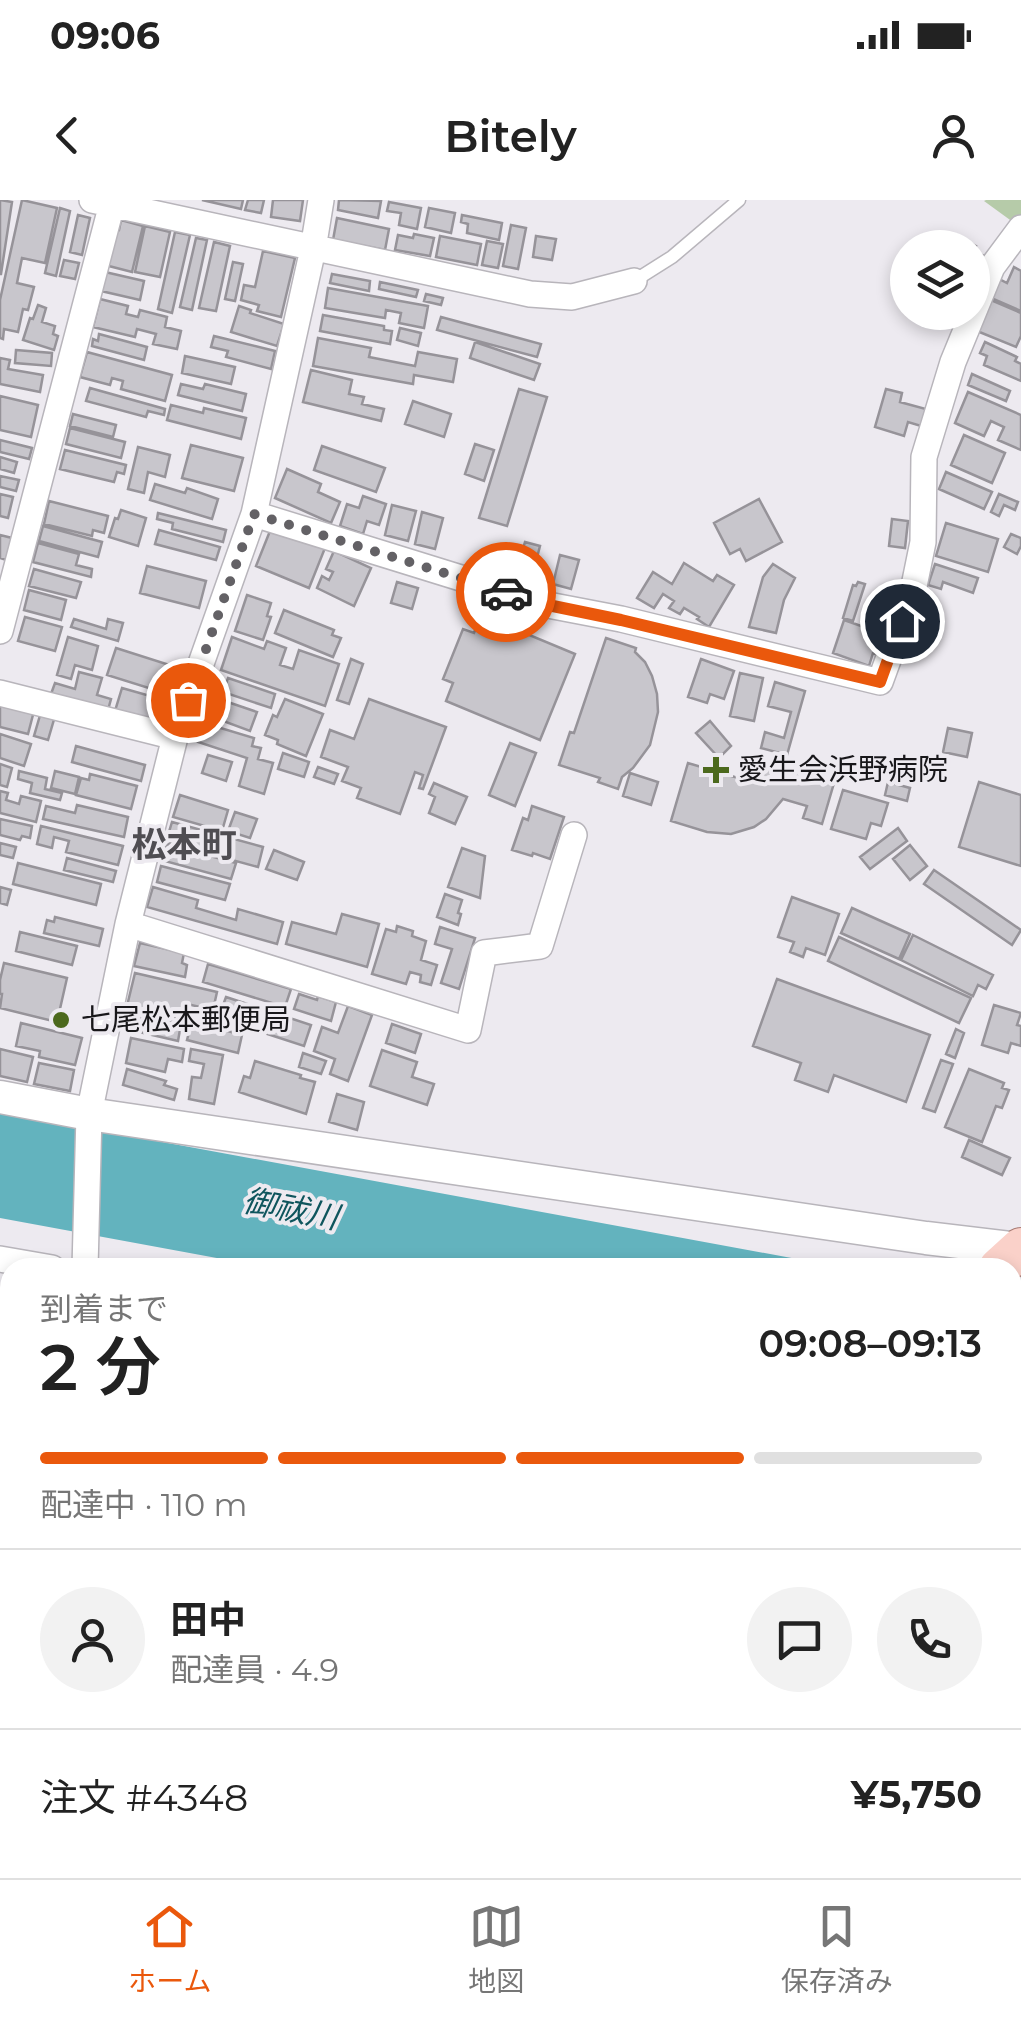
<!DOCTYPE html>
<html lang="ja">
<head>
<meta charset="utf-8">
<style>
	:root { --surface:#fff; --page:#f2f2f2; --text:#222; --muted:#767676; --line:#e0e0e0; --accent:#ea580c }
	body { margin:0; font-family:Montserrat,"Noto Sans JP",sans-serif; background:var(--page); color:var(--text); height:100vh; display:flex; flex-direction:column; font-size:38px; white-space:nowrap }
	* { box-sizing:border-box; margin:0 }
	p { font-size:32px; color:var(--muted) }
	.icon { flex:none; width:55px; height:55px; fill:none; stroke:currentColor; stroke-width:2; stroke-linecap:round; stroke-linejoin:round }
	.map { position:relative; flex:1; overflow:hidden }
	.details { position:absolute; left:0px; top:1058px; width:1022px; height:622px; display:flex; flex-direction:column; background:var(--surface); border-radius:30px 30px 0 0; box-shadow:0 5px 15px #0003 }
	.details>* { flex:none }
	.fabs { position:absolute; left:890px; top:30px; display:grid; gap:20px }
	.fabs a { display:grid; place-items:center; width:100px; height:100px; border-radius:50%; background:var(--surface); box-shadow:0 5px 15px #0003; font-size:50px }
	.pin { position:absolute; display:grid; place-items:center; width:85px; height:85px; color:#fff; margin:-42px; border:5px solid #fff; border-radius:50%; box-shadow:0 2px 10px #0007 }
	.courier { position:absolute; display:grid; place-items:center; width:100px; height:100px; margin:-50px; border:8px solid #ea580c; border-radius:50%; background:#fff; color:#222; box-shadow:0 2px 12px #0007 }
	.overview em { font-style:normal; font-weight:600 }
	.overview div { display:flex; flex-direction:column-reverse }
	.overview { display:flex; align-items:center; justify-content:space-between; height:170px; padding:0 40px }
	h1 { font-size:65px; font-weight:600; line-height:75px }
	.bar { display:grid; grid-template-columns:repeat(4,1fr); gap:15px 10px; align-content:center; height:120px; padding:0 40px }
	.bar i { height:12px; border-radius:8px; background:var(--line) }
	.bar .current { background:var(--accent) }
	.bar p { grid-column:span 4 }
	.line { display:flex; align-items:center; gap:25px; padding:0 40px; border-top:2px solid var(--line) }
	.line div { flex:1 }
	.round { display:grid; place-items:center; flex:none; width:105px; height:105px; border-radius:52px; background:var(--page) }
	.status { display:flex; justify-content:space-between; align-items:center; height:70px; padding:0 50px; background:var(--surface); direction:ltr }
	.status svg { height:28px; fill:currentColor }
	header { display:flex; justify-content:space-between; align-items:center; height:130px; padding:0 40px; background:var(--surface); font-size:45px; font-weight:600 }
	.dock { display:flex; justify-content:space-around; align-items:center; height:140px; border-top:2px solid var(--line); background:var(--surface); font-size:28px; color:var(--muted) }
	.dock a { display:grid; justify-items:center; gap:5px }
	.dock .current { color:var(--accent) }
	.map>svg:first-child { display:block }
	.green { fill:#b6cba9 }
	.water { fill:#63b3be }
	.building { fill:#c8c6cc; stroke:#969399; stroke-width:2.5 }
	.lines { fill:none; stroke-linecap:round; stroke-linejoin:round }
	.service-casing { stroke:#b8b5bb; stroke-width:15 }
	.minor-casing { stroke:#b8b5bb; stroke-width:28 }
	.tertiary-casing { stroke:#b8b5bb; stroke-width:35 }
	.primary-casing { stroke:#a97c74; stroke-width:42 }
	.service { stroke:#fff; stroke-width:12 }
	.minor { stroke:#fff; stroke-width:25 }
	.tertiary { stroke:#fff; stroke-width:32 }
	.primary { stroke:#fad1c9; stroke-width:40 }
	.rail-casing { stroke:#5b595d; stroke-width:11 }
	.rail { stroke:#edeaf0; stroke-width:8; stroke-dasharray:22; stroke-linecap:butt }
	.done { stroke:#636165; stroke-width:10; stroke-dasharray:0 18 }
	.route { stroke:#ea580c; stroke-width:12 }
	.poi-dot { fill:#4c691d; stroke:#edeaf0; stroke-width:4 }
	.labels { text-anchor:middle; stroke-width:8; stroke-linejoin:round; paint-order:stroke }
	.poi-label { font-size:30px; fill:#18171a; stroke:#edeaf0; text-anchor:start }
	.water-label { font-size:32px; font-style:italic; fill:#0f555d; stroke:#edeaf0 }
	.quarter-label { font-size:35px; font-weight:bold; fill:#4f4d52; stroke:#edeaf0 }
</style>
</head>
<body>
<div class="status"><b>09:06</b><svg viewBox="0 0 49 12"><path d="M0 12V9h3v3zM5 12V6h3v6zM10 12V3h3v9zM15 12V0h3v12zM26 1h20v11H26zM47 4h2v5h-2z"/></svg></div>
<header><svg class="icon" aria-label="back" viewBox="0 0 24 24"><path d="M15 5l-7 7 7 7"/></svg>Bitely<svg class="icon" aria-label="person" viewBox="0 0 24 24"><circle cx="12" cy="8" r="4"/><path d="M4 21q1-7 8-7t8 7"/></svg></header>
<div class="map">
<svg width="1021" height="1678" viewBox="0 0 1021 1678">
	<rect width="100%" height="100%" fill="#edeaf0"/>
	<path class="green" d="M1021,0V28L984,1L986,0Z"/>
	<path class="water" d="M0,912L840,1067H265L0,1018Z
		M1013,1099L1021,1101V1194L1013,1193Z"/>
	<path class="building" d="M0,0L12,2L1,74H0Z
		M22,0L57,8L45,63L22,58L17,83L34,87L28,110L23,109L18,132L4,129L3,139L0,138V100Z
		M202,0H243L241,9Z
		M248,0H264L261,13L245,10Z
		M273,0H303L300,21L271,17Z
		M339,0L381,1L378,18L338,10Z
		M389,2L421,8L417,29L399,25L401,13L387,11Z
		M60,8L70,11L56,76L45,73Z
		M429,8L455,13L451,33L425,27Z
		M78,15L90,18L82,55L70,52Z
		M462,15L502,23L499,40L467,33L468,24L461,22Z
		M337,18L389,29L385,50L333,40Z
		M121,20L143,26L132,72L105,65L114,29L119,30Z
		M511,25L526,28L518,69L503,66Z
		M145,26L170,32L160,77L135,72Z
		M175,32L190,35L172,113L158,109Z
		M414,34L434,38L430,56L395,50L398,35L413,38Z
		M440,36L481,44L477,65L436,57Z
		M536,36L556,39L552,60L533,57Z
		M959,37L976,46L974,51L986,57L972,83V48H953Z
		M196,38L207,40L192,110L180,107Z
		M487,41L503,44L498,68L482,65Z
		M214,42L230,46L216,111L199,108Z
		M263,51L295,58L281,117L257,111L259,105L241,100L244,85L255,87Z
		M64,60L79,63L75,79L60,76Z
		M233,62L243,64L235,101L225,99Z
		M1014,67L1021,71V111L991,98L999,79L1007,83Z
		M105,72L144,81L140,100L101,91Z
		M332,74L370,81L369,91L330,83Z
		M380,82L418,90L416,97L379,89Z
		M328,88L428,106L424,128L399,123L401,113L386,110L385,118L325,108Z
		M426,94L443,98L441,105L424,101Z
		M100,99L128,106L126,114L138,117L140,110L167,117L165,127L181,131L177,149L153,144L156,134L137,129L135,137L93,127Z
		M991,100L1021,113V136L1016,147L977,131Z
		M38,105L46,108L42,122L55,126L53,134L58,136L54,150L23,140L30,118L33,119Z
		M239,106L251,110L250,113L284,124L277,146L231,132Z
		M323,115L384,126V130L392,131L390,144L320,131Z
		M441,117L541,144L537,157L437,130Z
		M400,128L421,133L418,146L397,140Z
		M99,134L147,147L144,160L92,146L93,139L98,141Z
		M214,136L275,151L271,169L226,157L228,151L211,147Z
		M318,138L371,148L369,157L415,166L418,152L457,159L453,182L414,175L413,184L313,166Z
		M475,142L540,164L534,180L470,158Z
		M985,142L1017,157L1015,161L1021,164V181L984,165L987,156L980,153Z
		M16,150L52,153L51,166L15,163Z
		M87,152L172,175L165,201L121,189L123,181L112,178L110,185L80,177Z
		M185,156L235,167L231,184L182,173Z
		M0,158L10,160L8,169L43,175L40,192L0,184Z
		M311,170L352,180L349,194L364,197L362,204L384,209L381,221L303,202Z
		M972,174L1010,191L1006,201L968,185Z
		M181,184L203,189L205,184L246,194L242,211L178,195Z
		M90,188L165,209L164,215L148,211L146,217L86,201Z
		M519,189L547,197L507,326L479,318Z
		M886,189L902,193L900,202L926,209L921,226L908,222L904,236L875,227Z
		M968,192L1021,215V250L998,240L1004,227L991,221L984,236L955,223Z
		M0,196L38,205L31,237L0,230Z
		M413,201L451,214L444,237L405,224Z
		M171,205L203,213L204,208L246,218L241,239L167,220Z
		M73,214L116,225L113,237L70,226Z
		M70,228L125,242L121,258L66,244Z
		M964,235L1005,253L992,283L951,265Z
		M0,240L32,248L29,259L0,252Z
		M475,244L494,250L484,281L465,274Z
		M191,245L243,258L234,291L182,278Z
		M322,246L385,268L376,292L314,270Z
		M138,247L170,255L165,277L148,272L144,293L128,289Z
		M65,250L126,265L124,274L117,272L114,282L60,269Z
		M0,257L17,262L14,273L0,269Z
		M287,269L321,284L318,292L340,302L331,323L275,298Z
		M946,272L992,292L984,309L939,289Z
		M0,276L19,280L16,291L0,287Z
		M155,284L185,293L187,288L218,299L212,319L150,300Z
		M0,294L13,297L8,318L0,316Z
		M999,294L1018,302L1015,310L1004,305L999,316L991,312Z
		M363,296L386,304L379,325L367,321L363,334L340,326L347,304L359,308Z
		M759,299L782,342L746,361L740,349L730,354L714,323Z
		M49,301L108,316L104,333L93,330L92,336L44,324Z
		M392,305L416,311L408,341L385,335Z
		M121,310L146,318L138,346L109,337L115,318L118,319Z
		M422,312L443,318L435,349L415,344Z
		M158,313L226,330L223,342L172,329L173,323L157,319Z
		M892,319L908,321L905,348L889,346Z
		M946,323L998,339L988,372L936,356Z
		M43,326L102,342L98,357L39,341Z
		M272,326L325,348L309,388L256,366Z
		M159,330L220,347L216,360L155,344Z
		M1011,334L1021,338V346L1017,354L1004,347Z
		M0,335L12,338L6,360L0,358Z
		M525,342L540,346L532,377L516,372Z
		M38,343L79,354L76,365L92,369L91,377L33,362Z
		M334,351L371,368L354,406L317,388L322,376L329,380L333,372L326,369Z
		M560,355L579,360L571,389L553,384Z
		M684,363L713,381L717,375L734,385L709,427L697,419L699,417L684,408L680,414L669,408L674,401L663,394L654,408L637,398L653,372L672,384Z
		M773,364L795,378L784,400L776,433L749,427L763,377Z
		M935,364L978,378L973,393L943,382L941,389L928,385Z
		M147,366L206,381L199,408L140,393Z
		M34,369L81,382L76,398L29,386Z
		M397,382L418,388L412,409L391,403Z
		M858,382L865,384L853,421L843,418L853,385L856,386Z
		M29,390L66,400L61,420L24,410Z
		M247,395L271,403L267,416L271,417L263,440L235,431Z
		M284,410L334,430L332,435L341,438L333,457L275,433Z
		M874,412L894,419L890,430L870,423Z
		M481,415L575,454L540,540L446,501L453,483L443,479L463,429L474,433Z
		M25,417L62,427L55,451L18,441Z
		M74,419L106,429L108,419L123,423L118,441L71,427Z
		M844,420L887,435L880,456L873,453L869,466L833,453Z
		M68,437L98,446L92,470L75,465L71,479L57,475Z
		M232,437L264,449L267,441L286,448L280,465L293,469L299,450L339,464L325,506L221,470Z
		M606,438L636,448L635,452L645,462L652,476L657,494L658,512L650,545L633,568L622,577L618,589L598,582L600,578L559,565L570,532L574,533Z
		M116,448L179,468L171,495L107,475Z
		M351,459L363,464L349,504L337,500Z
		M701,459L734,471L724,499L710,494L707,503L688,497Z
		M79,472L102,478L97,495L111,499L108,510L51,494L55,483L75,489Z
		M740,473L763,478L754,521L730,516Z
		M228,478L275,494L271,508L223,492Z
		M775,482L805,491L787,555L761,548L765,532L784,538L791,512L768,506Z
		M122,488L168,501L162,524L115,511Z
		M213,497L257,512L250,531L207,515Z
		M285,499L323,514L306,556L277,544L278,540L265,535L273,515L277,517Z
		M369,499L446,527L423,589L419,588L423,575L415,572L400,614L357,598L361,588L342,581L348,567L321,557L330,530L354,539Z
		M0,502L34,511L28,534L0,527Z
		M41,512L55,516L48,540L34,536Z
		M710,521L731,546L719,558L696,533Z
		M204,523L254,538L252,546L261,548L258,559L273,563L264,594L239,586L247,558L198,542Z
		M948,528L972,533L967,557L943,552Z
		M0,534L31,544L24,566L0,558Z
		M510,543L536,553L515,606L489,595Z
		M76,546L145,565L141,581L72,562Z
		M283,553L309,562L304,577L278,569Z
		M208,555L232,562L226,581L202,573Z
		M744,556L834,583L822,624L803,618L807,606L783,599L766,619L754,627L731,634L707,632L671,621L688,563L738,578Z
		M0,564L12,568L7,587L0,585Z
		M318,567L338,574L334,584L314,577Z
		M19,571L47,578L45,589L62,593L60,600L30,593L32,583L18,579Z
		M55,571L79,577L75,594L51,588Z
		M630,573L658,582L651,605L623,596Z
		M90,574L137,586L131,609L76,595L81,578L89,580Z
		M888,582L910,588L907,601L885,595Z
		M979,582L1021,595V666L959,647Z
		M434,583L467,597L455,624L429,613L435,597L429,594Z
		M843,590L888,603L881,626L871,623L866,639L831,629Z
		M0,591L8,593L6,600L19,604L21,596L41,601L36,622L0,613Z
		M180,595L228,610L222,631L173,617Z
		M77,605L128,617L124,637L43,619L46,606L75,613Z
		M532,606L564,617L550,659L533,653L532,656L512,650L523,618L528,620Z
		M235,612L257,619L250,638L228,631Z
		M0,619L32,626L30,638L22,636L20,640L0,635Z
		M172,622L263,647L258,667L166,642Z
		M41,626L123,646L118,665L66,652L69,641L54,637L52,648L37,644Z
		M898,628L907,641L870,669L860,657Z
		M0,643L16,647L13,658L0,655Z
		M166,644L236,663L231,679L161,660Z
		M910,645L927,666L910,680L893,659Z
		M462,648L485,656L480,698L448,687Z
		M274,650L304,662L297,680L266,669Z
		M67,658L116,671L113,682L64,670Z
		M18,663L101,684L96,705L13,684Z
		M161,666L230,684L225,700L157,682Z
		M934,670L1021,730L1012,745L924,684Z
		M0,687L11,690L7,705L0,703Z
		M153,687L198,700L196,708L236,720L238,709L283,722L277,744L147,707Z
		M445,694L462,700L458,713L461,714L458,725L437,717Z
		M792,697L839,714L825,755L806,748L803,757L790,752L794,742L778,737Z
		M852,708L910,734L899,759L841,733Z
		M342,714L379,724L367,767L286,744L292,722L336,734Z
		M55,717L103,729L99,746L44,733L47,720L54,722Z
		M397,726L413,731L412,736L426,741L421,760L437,765L431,785L420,782L421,775L410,772L406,784L372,774L386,729L396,732Z
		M440,727L475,738L459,789L441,783L452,749L435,744Z
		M20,732L77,746L72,765L16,751Z
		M913,735L993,775L986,789L978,785L973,796L901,760Z
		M839,737L971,798L959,823L828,761Z
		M140,743L184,753L182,763L187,765L185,777L134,766Z
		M4,763L67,778L57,822L0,808L2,794H0V780Z
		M208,764L291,789L285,807L203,782Z
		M135,773L217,792L213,810L187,804L184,819L127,806Z
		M777,779L930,835L906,902L834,875L828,892L795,880L801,863L753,846Z
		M299,794L317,800L318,796L336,802L331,821L294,809Z
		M226,797L311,825L304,846L234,823L237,813L222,808Z
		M994,805L1021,813L1017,825L1021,826V846L1011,843L1008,853L982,845Z
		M348,806L372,815L348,881L330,874L335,859L314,851L322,827L338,833Z
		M126,812L181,824L178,841L122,828Z
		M192,821L242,835L238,853L187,840Z
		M21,823L82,838L75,865L39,857L40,851L16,846Z
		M392,824L421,834L415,853L386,843Z
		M956,829L964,833L955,858L946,854Z
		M131,838L184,849L182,862L168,859L165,872L126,863Z
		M0,849L33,857L27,882L0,876Z
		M191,849L223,855L214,904L189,899L192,877L201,878L204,864L189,861Z
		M382,850L417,862L412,877L434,884L427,905L370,886Z
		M303,853L326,861L321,874L299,867Z
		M941,860L953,864L935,912L923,908Z
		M255,861L301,875L300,878L315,882L306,914L239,892L244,876L250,878Z
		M39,863L74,870L70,891L34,884Z
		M127,869L166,881L164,885L177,889L174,900L123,885Z
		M969,869L1004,883L1002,888L1009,890L1002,908L996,906L982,942L945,927Z
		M337,894L364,902L357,930L329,922Z
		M969,940L1010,958L1002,975L962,957Z
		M1,1098L10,1099V1124L0,1123Z
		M0,1127L10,1128V1155L0,1153Z
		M0,1205L10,1206V1250L0,1249Z
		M0,1272L10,1274L9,1312L0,1310Z
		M0,1329L10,1330V1350L0,1348Z
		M0,1379L10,1381L6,1408L0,1407Z
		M1021,1401V1452L1012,1458V1407Z
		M1021,1456V1484L1017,1486L1012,1480V1463Z
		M7,1571L10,1572V1594L0,1590Z
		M1012,1616L1021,1618V1642L1013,1678H980L982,1670H1012Z
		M0,1645L8,1648L0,1674Z
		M214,1670H244L241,1678H224L213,1674Z
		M829,1670H857L856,1678H828Z"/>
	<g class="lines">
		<defs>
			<path id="service" d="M634,81L672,57L739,0"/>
			<path id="minor" d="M92,0L530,94L572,97L634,81
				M254,314L548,405L621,419L880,482L913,391L923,342L924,257L953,162L992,67L1021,28
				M0,431L113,0
				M0,493L175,537
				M128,724L468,830L484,753L540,746L574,635
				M0,1059L52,1068
				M85,1068L89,914L128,724L175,537L254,314L313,49L321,0
				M1012,1343L1021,1332
				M0,1534L10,1493
				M1012,1558L1021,1566
				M0,1629L10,1632
				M136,1670L162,1678
				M943,1678L945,1670"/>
			<path id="tertiary" d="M0,897L89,914L926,1038L1020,1049"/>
			<path id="primary" d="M999,1068L1021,1048
				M318,1678L327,1670"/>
		</defs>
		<use href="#service" class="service-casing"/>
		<use href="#minor" class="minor-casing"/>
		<use href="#tertiary" class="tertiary-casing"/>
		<use href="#primary" class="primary-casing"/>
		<use href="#service" class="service"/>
		<use href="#minor" class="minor"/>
		<use href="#tertiary" class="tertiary"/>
		<use href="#primary" class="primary"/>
		<defs>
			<path id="rail" d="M1012,1294L1021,1282
				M681,1678L689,1670"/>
		</defs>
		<use href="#rail" class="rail-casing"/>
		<use href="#rail" class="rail"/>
	</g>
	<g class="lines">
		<path class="done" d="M188,500L254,314L506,392"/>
		<path class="route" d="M506,392L548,405L621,420L880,482L902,421"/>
	</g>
	<g class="poi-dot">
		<path d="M711 555h10v10h10v10h-10v10h-10v-10h-10v-10h10z"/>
		<circle cx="61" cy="820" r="10"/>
	</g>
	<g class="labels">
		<g class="poi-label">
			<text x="738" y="580">愛生会浜野病院</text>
			<text x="81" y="830">七尾松本郵便局</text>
		</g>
		<g class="water-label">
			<text transform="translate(291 1009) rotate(11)" y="11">御祓川</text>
		</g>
		<g class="quarter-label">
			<text x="184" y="657">松本町</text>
		</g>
	</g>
</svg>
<div class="fabs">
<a><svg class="icon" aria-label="layers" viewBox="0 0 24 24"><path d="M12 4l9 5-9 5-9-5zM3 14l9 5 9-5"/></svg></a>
</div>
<div class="pin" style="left:188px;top:500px;background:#ea580c"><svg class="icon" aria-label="bag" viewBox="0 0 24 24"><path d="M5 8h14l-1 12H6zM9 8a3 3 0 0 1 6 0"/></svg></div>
<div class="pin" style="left:902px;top:421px;background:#1f2937"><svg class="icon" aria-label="home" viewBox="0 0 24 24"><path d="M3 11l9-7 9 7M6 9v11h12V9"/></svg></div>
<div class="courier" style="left:506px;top:392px"><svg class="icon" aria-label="car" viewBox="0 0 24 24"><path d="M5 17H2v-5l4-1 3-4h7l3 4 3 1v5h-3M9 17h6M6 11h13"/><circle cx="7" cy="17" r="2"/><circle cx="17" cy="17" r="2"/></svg></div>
<section class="details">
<div class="overview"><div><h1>2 分</h1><p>到着まで</p></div><em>09:08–09:13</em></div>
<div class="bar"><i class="current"></i><i class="current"></i><i class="current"></i><i></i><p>配達中 · 110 m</p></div>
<div class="line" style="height:180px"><a class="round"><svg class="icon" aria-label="person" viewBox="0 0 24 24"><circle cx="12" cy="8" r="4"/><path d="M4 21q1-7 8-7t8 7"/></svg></a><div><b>田中</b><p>配達員 · 4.9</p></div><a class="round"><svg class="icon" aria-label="chat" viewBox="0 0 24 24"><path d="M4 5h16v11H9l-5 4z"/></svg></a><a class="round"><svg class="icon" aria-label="phone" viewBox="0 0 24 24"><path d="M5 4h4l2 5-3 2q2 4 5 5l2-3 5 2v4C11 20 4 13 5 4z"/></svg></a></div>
<div class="line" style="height:130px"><div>注文 #4348</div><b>¥5,750</b></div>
</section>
</div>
<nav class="dock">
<a class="current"><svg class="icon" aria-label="home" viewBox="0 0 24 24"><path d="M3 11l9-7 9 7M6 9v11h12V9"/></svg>ホーム</a>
<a><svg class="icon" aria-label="map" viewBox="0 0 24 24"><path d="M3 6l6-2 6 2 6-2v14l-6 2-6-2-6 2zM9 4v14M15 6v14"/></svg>地図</a>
<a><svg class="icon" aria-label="saved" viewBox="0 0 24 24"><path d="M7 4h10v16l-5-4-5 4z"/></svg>保存済み</a>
</nav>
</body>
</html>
